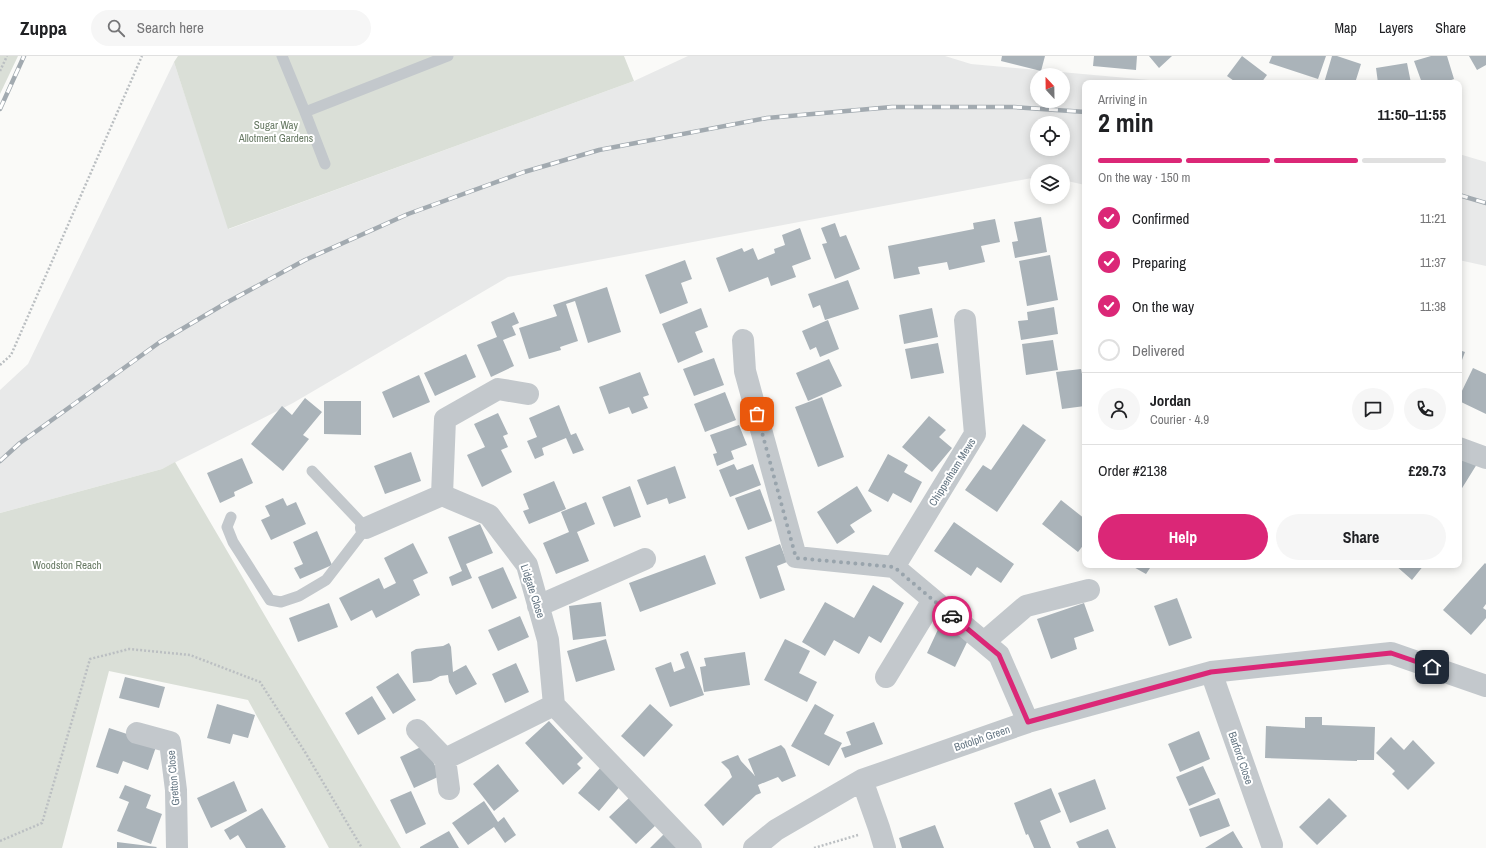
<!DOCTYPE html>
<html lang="en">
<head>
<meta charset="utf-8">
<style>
	:root { --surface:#fff; --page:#f6f6f6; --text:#202124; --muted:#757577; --line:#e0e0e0; --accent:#db2777 }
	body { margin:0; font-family:"Archivo Narrow",sans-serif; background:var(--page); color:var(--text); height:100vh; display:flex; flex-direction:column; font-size:15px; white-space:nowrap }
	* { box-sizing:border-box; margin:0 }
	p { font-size:13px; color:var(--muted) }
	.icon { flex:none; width:22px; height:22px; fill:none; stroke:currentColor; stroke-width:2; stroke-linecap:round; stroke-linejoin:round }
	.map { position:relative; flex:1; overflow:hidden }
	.side { position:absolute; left:1082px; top:24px; width:380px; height:488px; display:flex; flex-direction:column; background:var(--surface); border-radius:8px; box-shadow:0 2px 10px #0003 }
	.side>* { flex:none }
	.needle { width:26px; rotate:338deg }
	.buttons { position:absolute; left:1030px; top:12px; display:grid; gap:8px }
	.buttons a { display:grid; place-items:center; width:40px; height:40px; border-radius:50%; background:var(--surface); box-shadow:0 2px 10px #0003; font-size:20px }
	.pin { position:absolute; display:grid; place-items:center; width:34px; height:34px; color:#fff; margin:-17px; border-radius:8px; box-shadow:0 2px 6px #0006 }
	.courier { position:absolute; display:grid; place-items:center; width:40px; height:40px; margin:-20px; border:3px solid #db2777; border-radius:50%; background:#fff; color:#222; box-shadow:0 1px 5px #0007 }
	.head em { font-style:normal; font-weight:700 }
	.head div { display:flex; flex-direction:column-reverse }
	.head { display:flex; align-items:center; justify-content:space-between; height:68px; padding:0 16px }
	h1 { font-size:26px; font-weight:700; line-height:30px }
	.bar { display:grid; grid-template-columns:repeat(4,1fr); gap:6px 4px; align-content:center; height:48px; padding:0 16px }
	.bar i { height:5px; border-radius:3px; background:var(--line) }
	.bar .active { background:var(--accent) }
	.bar p { grid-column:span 4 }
	.line { display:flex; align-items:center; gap:10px; padding:0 16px; border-top:1px solid var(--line) }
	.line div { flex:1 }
	.round { display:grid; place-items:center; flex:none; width:42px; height:42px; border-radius:21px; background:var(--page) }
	ol { padding:0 16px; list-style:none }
	li { display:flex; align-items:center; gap:12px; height:44px }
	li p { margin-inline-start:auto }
	li .icon { padding:4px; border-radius:50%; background:var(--accent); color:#fff; stroke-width:4 }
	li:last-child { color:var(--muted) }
	li i { width:22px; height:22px; border:2px solid var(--line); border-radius:50% }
	.action { display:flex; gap:8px; margin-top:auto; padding:8px 16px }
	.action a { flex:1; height:46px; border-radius:24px; background:var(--accent); color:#fff; font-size:16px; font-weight:700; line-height:46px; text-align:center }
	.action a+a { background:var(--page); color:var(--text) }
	header { display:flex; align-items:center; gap:24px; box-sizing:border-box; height:56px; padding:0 20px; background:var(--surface); border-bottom:1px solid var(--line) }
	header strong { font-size:19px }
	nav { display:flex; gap:22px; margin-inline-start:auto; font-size:14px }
	.search { width:280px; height:36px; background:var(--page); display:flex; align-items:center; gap:10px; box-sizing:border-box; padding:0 14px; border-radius:22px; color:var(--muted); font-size:15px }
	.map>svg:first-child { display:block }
	.built { fill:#e8e9e9; fill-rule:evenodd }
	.green { fill:#dadfd7 }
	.building { fill:#aab3b9 }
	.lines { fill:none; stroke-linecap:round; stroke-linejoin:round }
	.path { stroke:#bbbfc2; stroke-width:2.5; stroke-dasharray:2 2; stroke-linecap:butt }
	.lane { stroke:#c3c8cc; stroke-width:11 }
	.street { stroke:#c3c8cc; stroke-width:22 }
	.rail-casing { stroke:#a2aab0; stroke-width:4.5 }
	.rail { stroke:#fff; stroke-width:3; stroke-dasharray:9; stroke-linecap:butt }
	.done { stroke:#99a4ac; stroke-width:4; stroke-dasharray:0 7.2 }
	.route { stroke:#db2777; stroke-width:5 }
	.labels { text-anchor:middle; stroke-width:4; stroke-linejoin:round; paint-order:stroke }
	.park-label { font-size:11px; fill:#687a64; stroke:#fff }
	.street-label { font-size:11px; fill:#657683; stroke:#fff }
</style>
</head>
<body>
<header>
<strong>Zuppa</strong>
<div class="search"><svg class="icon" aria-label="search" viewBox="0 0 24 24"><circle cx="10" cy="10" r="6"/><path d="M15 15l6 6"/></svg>Search here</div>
<nav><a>Map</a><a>Layers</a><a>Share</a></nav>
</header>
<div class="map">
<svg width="1486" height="792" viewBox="0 0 1486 792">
	<rect width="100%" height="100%" fill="#fafaf8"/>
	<path class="built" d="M688,0H945L971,8L1183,27H1085V129L1063,124V115H1037V121L508,221L293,347L162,413L0,457V334L28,308L174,6L229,173L634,25ZM1037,19H1063V45H1037ZM1037,67H1063V93H1037Z
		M1459,98L1486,106V210L1459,204Z"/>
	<path class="green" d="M0,0H18L0,38Z
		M178,0H624L634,25L228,173L174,6Z
		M175,406L401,792H329L248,644L109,615L62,792H0V457L162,413Z"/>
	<path class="building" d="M1002,0H1045L1041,15L1001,5Z
		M1094,0H1137L1136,14L1093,10Z
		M1149,0H1172L1159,12Z
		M1242,0L1267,19L1261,27H1237L1227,20Z
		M1272,0H1326L1318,23L1269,7Z
		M1332,0H1337L1361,8L1355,27H1324Z
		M1431,0H1447L1454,23L1443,27H1422L1414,5Z
		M1469,0H1486V9L1477,14Z
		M1407,7L1411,27H1378L1376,12Z
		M1041,161L1047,196L1015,202L1012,186L1018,185L1014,166Z
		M995,163L1000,186L981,190L985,206L949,214L947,206L918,211L920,218L894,223L888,190L974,173L973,167Z
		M835,167L840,181L846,179L860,213L835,223L822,188L827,187L821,172Z
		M800,172L811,203L792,210L796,221L771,230L768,221L729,236L716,202L742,192L744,196L753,192L758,204L775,197L774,193L785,189L782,179Z
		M1050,199L1058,244L1027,250L1019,205Z
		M685,204L692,223L681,227L688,247L660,258L645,219Z
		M848,224L859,253L825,264L820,249L813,252L808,238Z
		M607,231L621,276L588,287L575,245L566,248L578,285L560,291L561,294L529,303L519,272L557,260L553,249Z
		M1054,251L1058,278L1021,284L1018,265L1028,264L1027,256Z
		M701,252L708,271L695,276L703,296L678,307L662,268Z
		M932,252L938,281L904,288L899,259Z
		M514,256L519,267L512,270L516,279L503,284L514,310L491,321L477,289L497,281L491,266Z
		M828,264L839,293L820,301L816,291L810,294L802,275Z
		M1053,284L1058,314L1026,319L1022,288Z
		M938,287L944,317L911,323L905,293Z
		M1459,294L1465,296L1459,312Z
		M466,298L476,321L435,340L424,317Z
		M714,302L724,329L694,340L683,313Z
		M829,303L842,330L808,345L796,317Z
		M1473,312L1486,318V358L1459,345V341Z
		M1081,313L1084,328H1085V350L1062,353L1056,316Z
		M640,316L649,339L643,341L648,352L632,358L629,351L609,358L599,331Z
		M419,319L430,346L393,362L382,336Z
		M725,336L736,364L705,376L694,348Z
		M822,341L844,401L818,411L795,351Z
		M305,342L322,356L303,379L309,383L283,415L251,388L282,350L292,359Z
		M324,345H361V379L324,378Z
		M559,349L571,379L576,377L584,394L573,398L566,382L542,392L544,399L535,403L527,385L537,381L529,362Z
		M498,357L508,378L503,380L508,391L501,394L512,416L482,431L467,399L485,391L474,368Z
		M929,360L946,374L939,381L952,392L932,416L902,391Z
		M1023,368L1046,384L997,456L965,434L983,409L991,414Z
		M739,369L747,389L731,395L734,403L717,410L713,398L717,397L710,379Z
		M411,396L421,425L385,438L374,410Z
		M1459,397L1477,408L1459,437Z
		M888,398L908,409L904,416L922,426L911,447L893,437L888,446L868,435Z
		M242,402L253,427L234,436L235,440L220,447L207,417Z
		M734,408L737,414L753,408L761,429L730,441L719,414Z
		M675,410L686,442L669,448L667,442L647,449L637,424Z
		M554,425L566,453L529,468L523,455L529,453L523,438Z
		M630,430L641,461L614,471L602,441Z
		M857,430L872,455L850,469L855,476L837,488L817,456Z
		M760,433L772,465L748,474L735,442Z
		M283,442L287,450L296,446L306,468L271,484L261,464L270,460L265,450Z
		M1061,444L1085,463V487L1078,496L1042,468Z
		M586,446L595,468L577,476L589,505L556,518L543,487L569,476L561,456Z
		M954,466L1014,508L1001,527L977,511L971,520L934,495Z
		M480,468L493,497L466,508L472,522L452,530L449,521L462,515L448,481Z
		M317,475L332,509L300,523L294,512L303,508L293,486Z
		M413,487L428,517L413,524L420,539L376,562L372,554L351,565L339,542L379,522L384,533L396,527L384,502Z
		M780,488L787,506L777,510L785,534L760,543L745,501Z
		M705,499L716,528L640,556L629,527Z
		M1485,507L1486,508V548L1483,552L1486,554V562L1471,579L1443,554Z
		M1130,509H1152L1146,518Z
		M1395,509H1424L1412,524Z
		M503,511L517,542L492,553L478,521Z
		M873,529L904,547L881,587L869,580L859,598L834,584L825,600L802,586L825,546L854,562Z
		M1177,542L1192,582L1169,590L1154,550Z
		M601,546L606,580L573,584L569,550Z
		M329,547L338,571L298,586L289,562Z
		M1084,547L1094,575L1074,582L1077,593L1051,603L1037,563Z
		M520,560L529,581L498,595L488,574Z
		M941,567L970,580L955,611L927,597Z
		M606,583L615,614L576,626L567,595Z
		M785,583L810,595L799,617L817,626L807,646L764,624Z
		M449,587L451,591L453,616L466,609L477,628L456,639L449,626L448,619L440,620L431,625L413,627L411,596L416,593L443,590Z
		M688,595L704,639L670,651L655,612L671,606L674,616L685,612L680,598Z
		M745,596L750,629L704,636L700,611L706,610L704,602Z
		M516,607L529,636L505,647L492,618Z
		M398,617L416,644L393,658L376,631Z
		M125,621L165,631L159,652L119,642Z
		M372,640L386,663L358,679L345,657Z
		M217,648L255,659L248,682L233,678L230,688L207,682Z
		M650,648L673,669L644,701L621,680Z
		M815,648L834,659L824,678L842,687L829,710L791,690Z
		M1305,661H1322V669L1375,671L1374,704H1357V705L1265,702L1266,670L1305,672Z
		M549,665L583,702L577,708L581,712L563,729L525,687Z
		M874,666L883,688L845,702L841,692L851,689L846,676Z
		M109,672L157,688L148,714L123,705L118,718L96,711Z
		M1199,675L1210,703L1180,716L1168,688Z
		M1391,681L1404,694L1413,684L1435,707L1408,734L1392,718L1395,715L1376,697Z
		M425,689L440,720L414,732L400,701Z
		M781,689L785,693L796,720L782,726L778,721L758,729L761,737L756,739L723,770L704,749L732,721L729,714L721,706L738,699L741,705L755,720L748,703Z
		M498,708L519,735L494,755L473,728Z
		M1203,710L1216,738L1189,750L1176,721Z
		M601,711L622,728L599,755L578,737Z
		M1095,723L1106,753L1070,767L1058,737Z
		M234,725L247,755L211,772L197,742Z
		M125,729L151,739L146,752L162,758L151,788L117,775L129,746L119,742Z
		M1051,732L1061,756L1040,765L1051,792H1034L1028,778L1026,779L1014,747Z
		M411,735L426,768L406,778L390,744Z
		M631,740L657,768L636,788L609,761Z
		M1219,742L1230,770L1200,781L1189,753Z
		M1329,742L1347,760L1317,789L1299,771Z
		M484,745L498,766L504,761L516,779L505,787L494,771L468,789L452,767Z
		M262,752L286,791L284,792H246L238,779L230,784L224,774Z
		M935,769L944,792H902L899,782Z
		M1108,773L1116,792H1079L1076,786Z
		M449,775L459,792H420V791Z
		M1233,775L1243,792H1205Z
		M666,776L683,792H650Z
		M117,786L157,791L156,792H117Z"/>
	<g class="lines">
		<path class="path" d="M0,15L7,0
			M0,309L11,299L142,0
			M0,785L42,767L90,603L129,593L190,599L260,626L305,696L362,792
			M814,792L858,779"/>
		<path class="lane" d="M282,0L305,56
			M325,108L305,56L448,0
			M231,461L227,471L233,486L270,544L281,546L299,540L326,524L366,472L312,415"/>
		<path class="street" d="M743,284L745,315L796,501L894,511L999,599L1028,666
			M1459,392L1486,402
			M442,439L489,459L527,509L548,584L554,649L691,792
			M366,472L442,439L445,363L498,333L528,338
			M894,511L975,378L965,264
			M538,550L645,503
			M984,586L1026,550L1089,534
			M1211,616L1272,789
			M886,621L933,544
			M417,674L445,703L554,649
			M137,677L170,686L176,734L177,792
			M445,703L449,733
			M862,724L879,772L885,792
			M754,792L776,774L862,724L1028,666L1211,616L1391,597L1486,630"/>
		<defs>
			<path id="rail" d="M0,53L24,0
				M1459,139L1486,147
				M0,405L20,387L160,286L226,247L305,204L408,158L524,116L599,94L767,62L892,51H1014L1085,56"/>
		</defs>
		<use href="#rail" class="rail-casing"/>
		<use href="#rail" class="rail"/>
	</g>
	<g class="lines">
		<path class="done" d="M757,358L796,502L894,511L952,560"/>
		<path class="route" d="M952,560L999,599L1028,666L1211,616L1391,597L1432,611"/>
	</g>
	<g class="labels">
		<g class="park-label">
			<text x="276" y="73">Sugar Way<tspan x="276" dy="13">Allotment Gardens</tspan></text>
			<text x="67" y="513">Woodston Reach</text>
		</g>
		<g class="street-label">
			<text transform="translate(952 416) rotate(-58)" y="4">Chippenham Mews</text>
			<text transform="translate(533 535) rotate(72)" y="4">Lidgate Close</text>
			<text transform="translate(982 682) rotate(-19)" y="4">Botolph Green</text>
			<text transform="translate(1241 702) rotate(71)" y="4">Barford Close</text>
			<text transform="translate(173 722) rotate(-95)" y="4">Gretton Close</text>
		</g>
	</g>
</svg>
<div class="buttons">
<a><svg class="needle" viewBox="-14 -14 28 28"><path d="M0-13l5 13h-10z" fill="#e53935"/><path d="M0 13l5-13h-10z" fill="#757577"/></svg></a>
<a><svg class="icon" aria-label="locate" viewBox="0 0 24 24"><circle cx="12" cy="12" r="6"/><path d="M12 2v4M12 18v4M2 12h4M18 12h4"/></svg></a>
<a><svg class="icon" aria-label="layers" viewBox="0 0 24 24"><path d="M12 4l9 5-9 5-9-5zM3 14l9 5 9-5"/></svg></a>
</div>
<div class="pin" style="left:757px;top:358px;background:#ea580c"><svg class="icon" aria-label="bag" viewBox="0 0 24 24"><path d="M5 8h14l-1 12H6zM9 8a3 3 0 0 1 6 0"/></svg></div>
<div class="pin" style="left:1432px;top:611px;background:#1f2937"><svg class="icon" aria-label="home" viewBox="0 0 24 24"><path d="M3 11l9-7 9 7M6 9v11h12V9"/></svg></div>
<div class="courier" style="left:952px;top:560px"><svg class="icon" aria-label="car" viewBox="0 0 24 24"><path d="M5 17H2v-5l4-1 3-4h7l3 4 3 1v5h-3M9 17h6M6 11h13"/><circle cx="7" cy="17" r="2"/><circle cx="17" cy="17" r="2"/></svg></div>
<section class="side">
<div class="head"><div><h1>2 min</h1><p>Arriving in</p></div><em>11:50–11:55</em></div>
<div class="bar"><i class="active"></i><i class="active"></i><i class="active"></i><i></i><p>On the way · 150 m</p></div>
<ol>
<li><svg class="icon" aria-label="check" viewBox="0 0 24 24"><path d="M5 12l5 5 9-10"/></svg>Confirmed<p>11:21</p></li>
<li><svg class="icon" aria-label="check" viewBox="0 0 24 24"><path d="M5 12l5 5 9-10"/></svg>Preparing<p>11:37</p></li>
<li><svg class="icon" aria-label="check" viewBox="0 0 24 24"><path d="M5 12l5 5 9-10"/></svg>On the way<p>11:38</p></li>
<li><i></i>Delivered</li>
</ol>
<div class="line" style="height:72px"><a class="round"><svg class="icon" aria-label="person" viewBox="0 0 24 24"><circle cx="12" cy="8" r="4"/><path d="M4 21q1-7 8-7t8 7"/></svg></a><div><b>Jordan</b><p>Courier · 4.9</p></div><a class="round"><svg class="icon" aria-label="chat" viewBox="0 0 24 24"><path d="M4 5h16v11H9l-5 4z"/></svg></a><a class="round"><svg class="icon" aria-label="phone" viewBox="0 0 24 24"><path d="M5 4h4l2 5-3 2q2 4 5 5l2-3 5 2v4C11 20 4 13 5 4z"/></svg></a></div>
<div class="line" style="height:52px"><div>Order #2138</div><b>£29.73</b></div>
<div class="action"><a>Help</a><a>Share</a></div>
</section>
</div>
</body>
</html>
